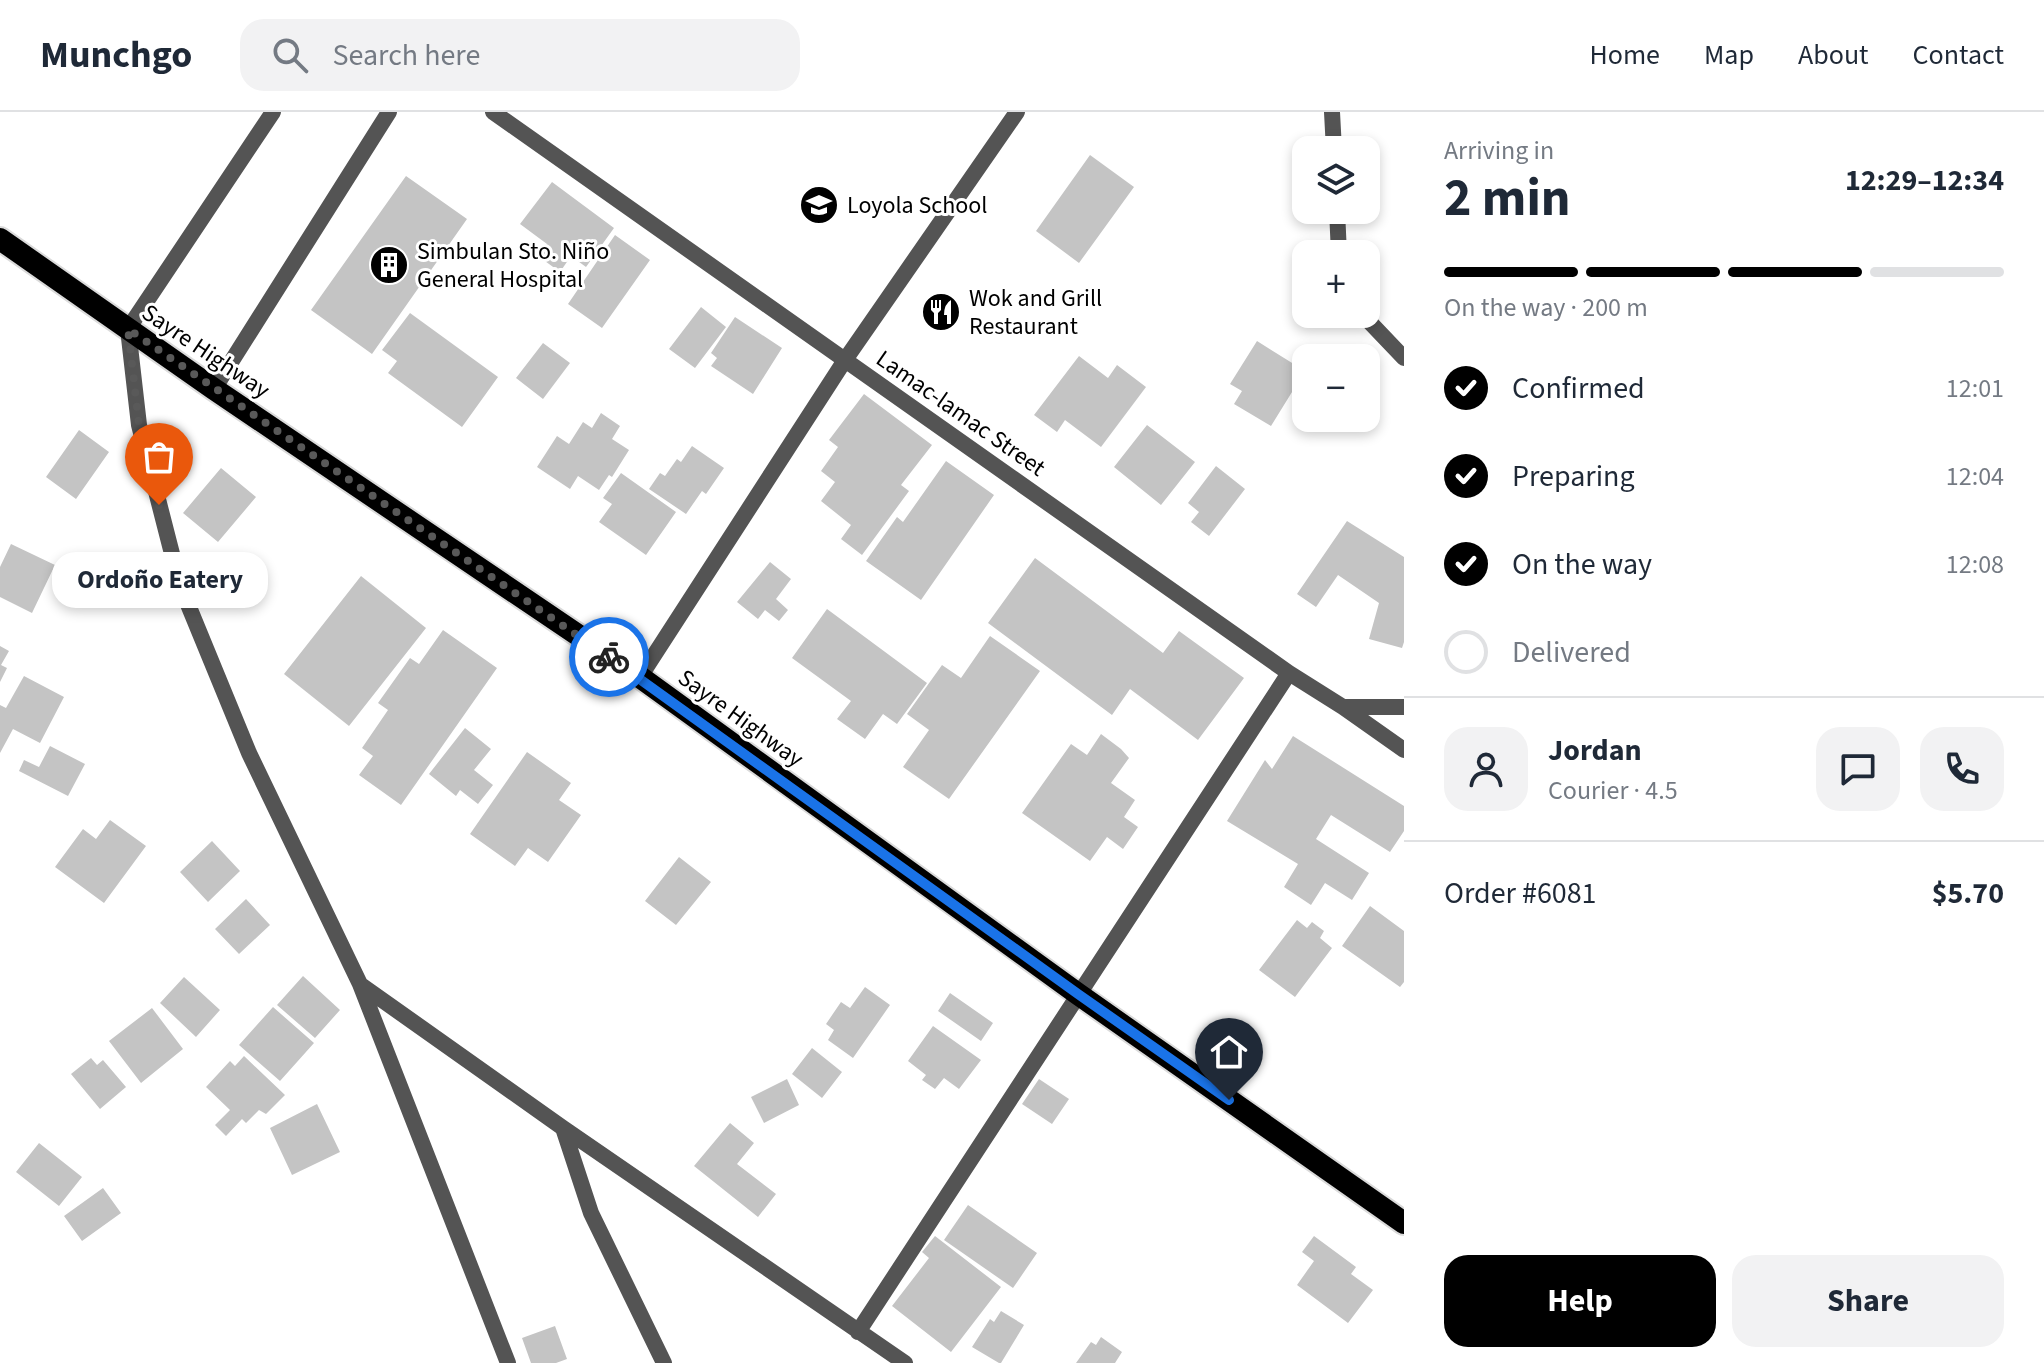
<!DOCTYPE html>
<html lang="en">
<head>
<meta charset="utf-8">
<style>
	:root { --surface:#fff; --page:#f2f2f3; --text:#1f2937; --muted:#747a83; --line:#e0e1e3; --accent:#000 }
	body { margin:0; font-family:"Source Sans 3",sans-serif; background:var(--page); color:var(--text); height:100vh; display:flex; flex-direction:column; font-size:30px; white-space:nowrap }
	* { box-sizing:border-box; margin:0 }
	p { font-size:26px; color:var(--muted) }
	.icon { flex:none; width:44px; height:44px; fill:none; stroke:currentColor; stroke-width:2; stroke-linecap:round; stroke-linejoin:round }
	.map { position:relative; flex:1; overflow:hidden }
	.side { display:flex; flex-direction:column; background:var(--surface); width:640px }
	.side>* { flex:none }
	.controls { position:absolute; left:1292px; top:24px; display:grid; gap:16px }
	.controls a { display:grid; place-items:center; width:88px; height:88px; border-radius:16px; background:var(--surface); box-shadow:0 4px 12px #0003; font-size:40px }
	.pin { position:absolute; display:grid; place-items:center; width:68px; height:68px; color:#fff; margin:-82px -34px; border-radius:50% 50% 50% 0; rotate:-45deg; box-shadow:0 0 8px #0007 }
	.pin .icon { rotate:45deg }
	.courier { position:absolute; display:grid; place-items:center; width:80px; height:80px; margin:-40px; border:6px solid #1a73e8; border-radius:50%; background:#fff; color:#222; box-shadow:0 2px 10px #0007 }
	.bubble { position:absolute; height:56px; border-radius:24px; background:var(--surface); box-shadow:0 4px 12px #0003; font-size:26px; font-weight:700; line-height:56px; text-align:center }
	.head em { font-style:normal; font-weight:700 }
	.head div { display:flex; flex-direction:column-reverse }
	.head { display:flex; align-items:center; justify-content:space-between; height:136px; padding:0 40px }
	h1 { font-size:52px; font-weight:700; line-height:60px }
	.bar { display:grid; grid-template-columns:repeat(4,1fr); gap:12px 8px; align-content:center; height:96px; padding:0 40px }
	.bar i { height:10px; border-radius:6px; background:var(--line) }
	.bar .on { background:var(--accent) }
	.bar p { grid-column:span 4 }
	.line { display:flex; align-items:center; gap:20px; padding:0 40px; border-top:2px solid var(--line) }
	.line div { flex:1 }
	.round { display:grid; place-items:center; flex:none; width:84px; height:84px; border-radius:24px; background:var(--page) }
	ol { padding:0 40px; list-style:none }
	li { display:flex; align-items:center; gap:24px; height:88px }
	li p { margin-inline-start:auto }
	li .icon { padding:8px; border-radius:50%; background:var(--accent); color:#fff; stroke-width:4 }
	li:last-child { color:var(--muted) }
	li i { width:44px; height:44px; border:4px solid var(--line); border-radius:50% }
	.action { display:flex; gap:16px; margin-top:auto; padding:16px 40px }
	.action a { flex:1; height:92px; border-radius:24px; background:var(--accent); color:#fff; font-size:32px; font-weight:700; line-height:92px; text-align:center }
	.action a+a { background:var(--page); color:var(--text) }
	header { display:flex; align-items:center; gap:48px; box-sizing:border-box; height:112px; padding:0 40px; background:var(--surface); border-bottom:2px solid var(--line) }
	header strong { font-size:38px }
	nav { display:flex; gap:44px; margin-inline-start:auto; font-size:28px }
	.search { width:560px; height:72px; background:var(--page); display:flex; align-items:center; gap:20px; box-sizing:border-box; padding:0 28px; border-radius:24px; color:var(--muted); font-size:30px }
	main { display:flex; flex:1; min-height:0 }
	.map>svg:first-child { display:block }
	.building { fill:#c4c4c4 }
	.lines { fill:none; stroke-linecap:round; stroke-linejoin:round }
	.trunk-casing { stroke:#dbdbdb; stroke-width:26 }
	.minor { stroke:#545454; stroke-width:16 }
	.trunk { stroke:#000; stroke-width:22 }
	.done { stroke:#595959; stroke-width:8; stroke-dasharray:0 14.4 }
	.route { stroke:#1a73e8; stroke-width:10 }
	.labels { text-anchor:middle; stroke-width:6; stroke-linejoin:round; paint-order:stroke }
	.poi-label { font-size:24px; fill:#000; stroke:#fff; text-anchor:start }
	.street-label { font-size:24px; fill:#000; stroke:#fff }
</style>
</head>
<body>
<header>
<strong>Munchgo</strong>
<div class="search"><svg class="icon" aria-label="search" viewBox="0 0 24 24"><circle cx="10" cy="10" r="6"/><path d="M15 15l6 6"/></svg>Search here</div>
<nav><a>Home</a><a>Map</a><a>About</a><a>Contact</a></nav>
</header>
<main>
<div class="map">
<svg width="1404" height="1251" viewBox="0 0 1404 1251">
	<rect width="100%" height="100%" fill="#fff"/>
	<path class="building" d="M1090,43L1134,75L1079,151L1036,119Z
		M406,64L467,107L372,242L311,198Z
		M552,70L614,116L586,155L571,144L560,160L538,144L547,132L520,112Z
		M615,123L650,148L602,216L568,192Z
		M701,195L726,215L695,256L669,237Z
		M410,201L498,265L462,315L388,261L397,249L382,238Z
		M735,205L782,236L753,282L711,254L717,246L711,241Z
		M1257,229L1305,259L1271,314L1234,292L1242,279L1230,272Z
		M543,231L570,251L543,287L516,266Z
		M1079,244L1108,266L1117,253L1146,275L1101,335L1065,308L1057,320L1034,303Z
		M864,282L932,333L901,373L909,379L862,443L841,427L851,413L821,389L835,370L821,359L838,335L829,328Z
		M601,301L620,314L612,327L629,338L612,365L609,363L599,378L578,364L570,377L537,355L557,324L569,332L583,310L592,316Z
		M1147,313L1195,350L1161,393L1114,355Z
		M79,318L109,340L76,387L46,365Z
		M692,334L724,356L706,382L702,379L686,402L649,377L660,361L665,364L677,347L681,350Z
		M946,349L994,383L921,488L866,449L897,405L903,410Z
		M1216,354L1245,377L1209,424L1191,410L1199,400L1188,391Z
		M221,356L256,385L218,430L183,401Z
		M621,361L676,400L646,443L599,410L612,392L603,386Z
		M1347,409L1404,445V530L1402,536L1369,527L1379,491L1338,463L1316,495L1297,482Z
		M11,432L55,453L32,501L0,485V455Z
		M1035,446L1163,541L1179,519L1244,566L1198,628L1130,577L1112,603L988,511Z
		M770,450L791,467L776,487L788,498L779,509L765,498L758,507L737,490Z
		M361,464L426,516L349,614L284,562Z
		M827,497L927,571L897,612L883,602L865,627L837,607L851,589L792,546Z
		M443,518L497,556L401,693L359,663L373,644L362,636L388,598L378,591L410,546L419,552Z
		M990,524L1040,559L949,687L903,655L929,618L907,602L942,553L961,566Z
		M0,534L9,539L1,553L7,556L0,570Z
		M24,564L64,585L40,631L13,617L0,641V593L6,596Z
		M465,616L491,637L474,658L493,673L478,692L460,678L456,684L429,662Z
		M1101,622L1121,637L1129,646L1111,671L1135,688L1124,705L1138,715L1123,737L1107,725L1090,749L1022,701L1071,632L1087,643Z
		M1293,624L1404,694V719L1390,740L1331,703L1316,727L1369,761L1352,788L1325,771L1311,793L1284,775L1298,752L1227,709L1265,648L1272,657Z
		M50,634L85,652L68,684L19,659L24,648L39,655Z
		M527,640L571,671L559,688L581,703L548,750L528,736L515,754L470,722Z
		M110,708L146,734L104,791L55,755L83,717L96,727Z
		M212,729L240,759L208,790L180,760Z
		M679,745L711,770L676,813L645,789Z
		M246,787L270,813L239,842L215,817Z
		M1370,794L1404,819V870L1400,875L1342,834Z
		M1297,808L1307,816L1312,810L1324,819L1320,826L1332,836L1295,885L1259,858Z
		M303,864L340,898L315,926L277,893Z
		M184,865L220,898L196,925L160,891Z
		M865,875L890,893L853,946L828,928L834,918L826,912L841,890L850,896Z
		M950,881L993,911L981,929L938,899Z
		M273,895L314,931L280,969L239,933Z
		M152,896L183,937L141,971L109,929Z
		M933,914L981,948L959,977L944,966L935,977L922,968L926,963L908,949Z
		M812,936L842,960L822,986L792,962Z
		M244,944L285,983L266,1002L259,998L246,1011L242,1007L226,1024L215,1013L230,998L206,975L230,949L235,954Z
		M91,946L97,953L103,948L126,975L100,997L71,962Z
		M787,967L799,993L764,1011L751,985Z
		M1039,967L1069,987L1052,1012L1022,992Z
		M317,992L340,1040L292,1063L270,1016Z
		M730,1011L754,1031L737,1052L776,1082L758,1105L694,1054Z
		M39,1031L82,1065L59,1094L16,1060Z
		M103,1076L121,1101L82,1129L64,1104Z
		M968,1093L1037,1141L1013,1176L944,1128Z
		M935,1124L1001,1175L951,1240L892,1194L929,1146L922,1140Z
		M1314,1124L1356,1155L1351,1162L1373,1178L1348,1211L1297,1173L1314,1149L1302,1140Z
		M1001,1199L1024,1213L1001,1251H999L972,1235L990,1207L994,1210Z
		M555,1214L567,1247L556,1251H531L522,1226Z
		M1101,1225L1122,1240L1115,1251H1076L1091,1230L1096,1233Z"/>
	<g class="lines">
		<defs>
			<path id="trunk" d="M0,127L214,277L640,565L1078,882L1404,1111"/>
		</defs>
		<use href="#trunk" class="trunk-casing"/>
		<path class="minor" d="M273,0L128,217L139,313L180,473L249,641L360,872L508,1251
			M493,0L1289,561L1343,595L1404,638
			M1332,0L1334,38
			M1337,98L1339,142
			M1362,202L1404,246
			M214,277L389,0
			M640,565L845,248L1017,0
			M1343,595H1404
			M361,873L563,1016L905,1251
			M563,1016L591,1101L664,1251
			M858,1220L1289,561"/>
		<use href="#trunk" class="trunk"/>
	</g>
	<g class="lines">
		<path class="done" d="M159,393L139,313L128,217L609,545"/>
		<path class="route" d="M609,545L1078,882L1229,988"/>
	</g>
	<defs>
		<symbol id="school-disc" viewBox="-11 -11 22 22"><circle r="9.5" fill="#000" stroke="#fff"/><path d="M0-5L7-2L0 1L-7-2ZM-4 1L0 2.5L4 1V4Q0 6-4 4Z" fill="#fff"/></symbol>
		<symbol id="building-disc" viewBox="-11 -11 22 22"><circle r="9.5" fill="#000" stroke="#fff"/><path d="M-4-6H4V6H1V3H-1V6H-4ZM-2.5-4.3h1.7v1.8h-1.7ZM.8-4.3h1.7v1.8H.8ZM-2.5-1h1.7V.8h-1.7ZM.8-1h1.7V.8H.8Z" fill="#fff"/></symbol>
		<symbol id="restaurant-disc" viewBox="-11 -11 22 22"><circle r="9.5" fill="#000" stroke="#fff"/><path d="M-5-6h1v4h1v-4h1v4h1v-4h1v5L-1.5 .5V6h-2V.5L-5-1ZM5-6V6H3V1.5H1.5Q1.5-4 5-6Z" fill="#fff"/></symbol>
	</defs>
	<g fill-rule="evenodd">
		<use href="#school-disc" x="797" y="71" width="44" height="44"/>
		<use href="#building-disc" x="367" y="131" width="44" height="44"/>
		<use href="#restaurant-disc" x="919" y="178" width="44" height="44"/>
	</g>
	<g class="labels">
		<g class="poi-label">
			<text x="847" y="101">Loyola School</text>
			<text x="417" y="147">Simbulan Sto. Niño<tspan x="417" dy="28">General Hospital</tspan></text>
			<text x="969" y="194">Wok and Grill<tspan x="969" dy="28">Restaurant</tspan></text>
		</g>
		<g class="street-label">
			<text transform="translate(206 239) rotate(34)" y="8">Sayre Highway</text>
			<text transform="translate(961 301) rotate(35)" y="8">Lamac-lamac Street</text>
			<text transform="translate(741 606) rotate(36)" y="8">Sayre Highway</text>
		</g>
	</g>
</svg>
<div class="controls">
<a><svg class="icon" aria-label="layers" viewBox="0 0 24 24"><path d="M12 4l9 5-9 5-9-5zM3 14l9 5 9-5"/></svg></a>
<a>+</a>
<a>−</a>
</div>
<div class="pin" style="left:159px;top:393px;background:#ea580c"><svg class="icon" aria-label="bag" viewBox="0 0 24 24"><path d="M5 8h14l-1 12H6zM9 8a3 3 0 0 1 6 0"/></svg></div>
<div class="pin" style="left:1229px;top:988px;background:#1f2937"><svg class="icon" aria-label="home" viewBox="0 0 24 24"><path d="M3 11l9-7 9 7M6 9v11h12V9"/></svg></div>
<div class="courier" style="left:609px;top:545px"><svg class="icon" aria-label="bike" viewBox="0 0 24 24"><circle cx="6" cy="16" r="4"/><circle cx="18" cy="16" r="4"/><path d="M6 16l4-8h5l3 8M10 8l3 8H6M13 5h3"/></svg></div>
<div class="bubble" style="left:52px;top:440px;width:216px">Ordoño Eatery</div>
</div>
<section class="side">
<div class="head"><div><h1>2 min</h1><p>Arriving in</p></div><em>12:29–12:34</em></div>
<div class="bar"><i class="on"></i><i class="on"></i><i class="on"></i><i></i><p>On the way · 200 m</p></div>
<ol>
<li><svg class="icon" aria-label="check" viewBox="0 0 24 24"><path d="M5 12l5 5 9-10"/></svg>Confirmed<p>12:01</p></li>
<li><svg class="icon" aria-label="check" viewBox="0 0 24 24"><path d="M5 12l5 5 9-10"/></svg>Preparing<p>12:04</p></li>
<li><svg class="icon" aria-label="check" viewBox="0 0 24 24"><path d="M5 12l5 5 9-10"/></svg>On the way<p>12:08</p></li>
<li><i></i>Delivered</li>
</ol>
<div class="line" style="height:144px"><a class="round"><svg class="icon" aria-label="person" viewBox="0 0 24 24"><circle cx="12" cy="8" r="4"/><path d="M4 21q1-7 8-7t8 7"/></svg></a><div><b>Jordan</b><p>Courier · 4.5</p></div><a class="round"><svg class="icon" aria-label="chat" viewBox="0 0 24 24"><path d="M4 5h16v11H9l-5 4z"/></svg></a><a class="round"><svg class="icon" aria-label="phone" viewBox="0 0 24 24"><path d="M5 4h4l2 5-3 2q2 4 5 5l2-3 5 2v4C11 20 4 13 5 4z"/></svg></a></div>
<div class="line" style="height:104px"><div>Order #6081</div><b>$5.70</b></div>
<div class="action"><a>Help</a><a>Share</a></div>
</section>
</main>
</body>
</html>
